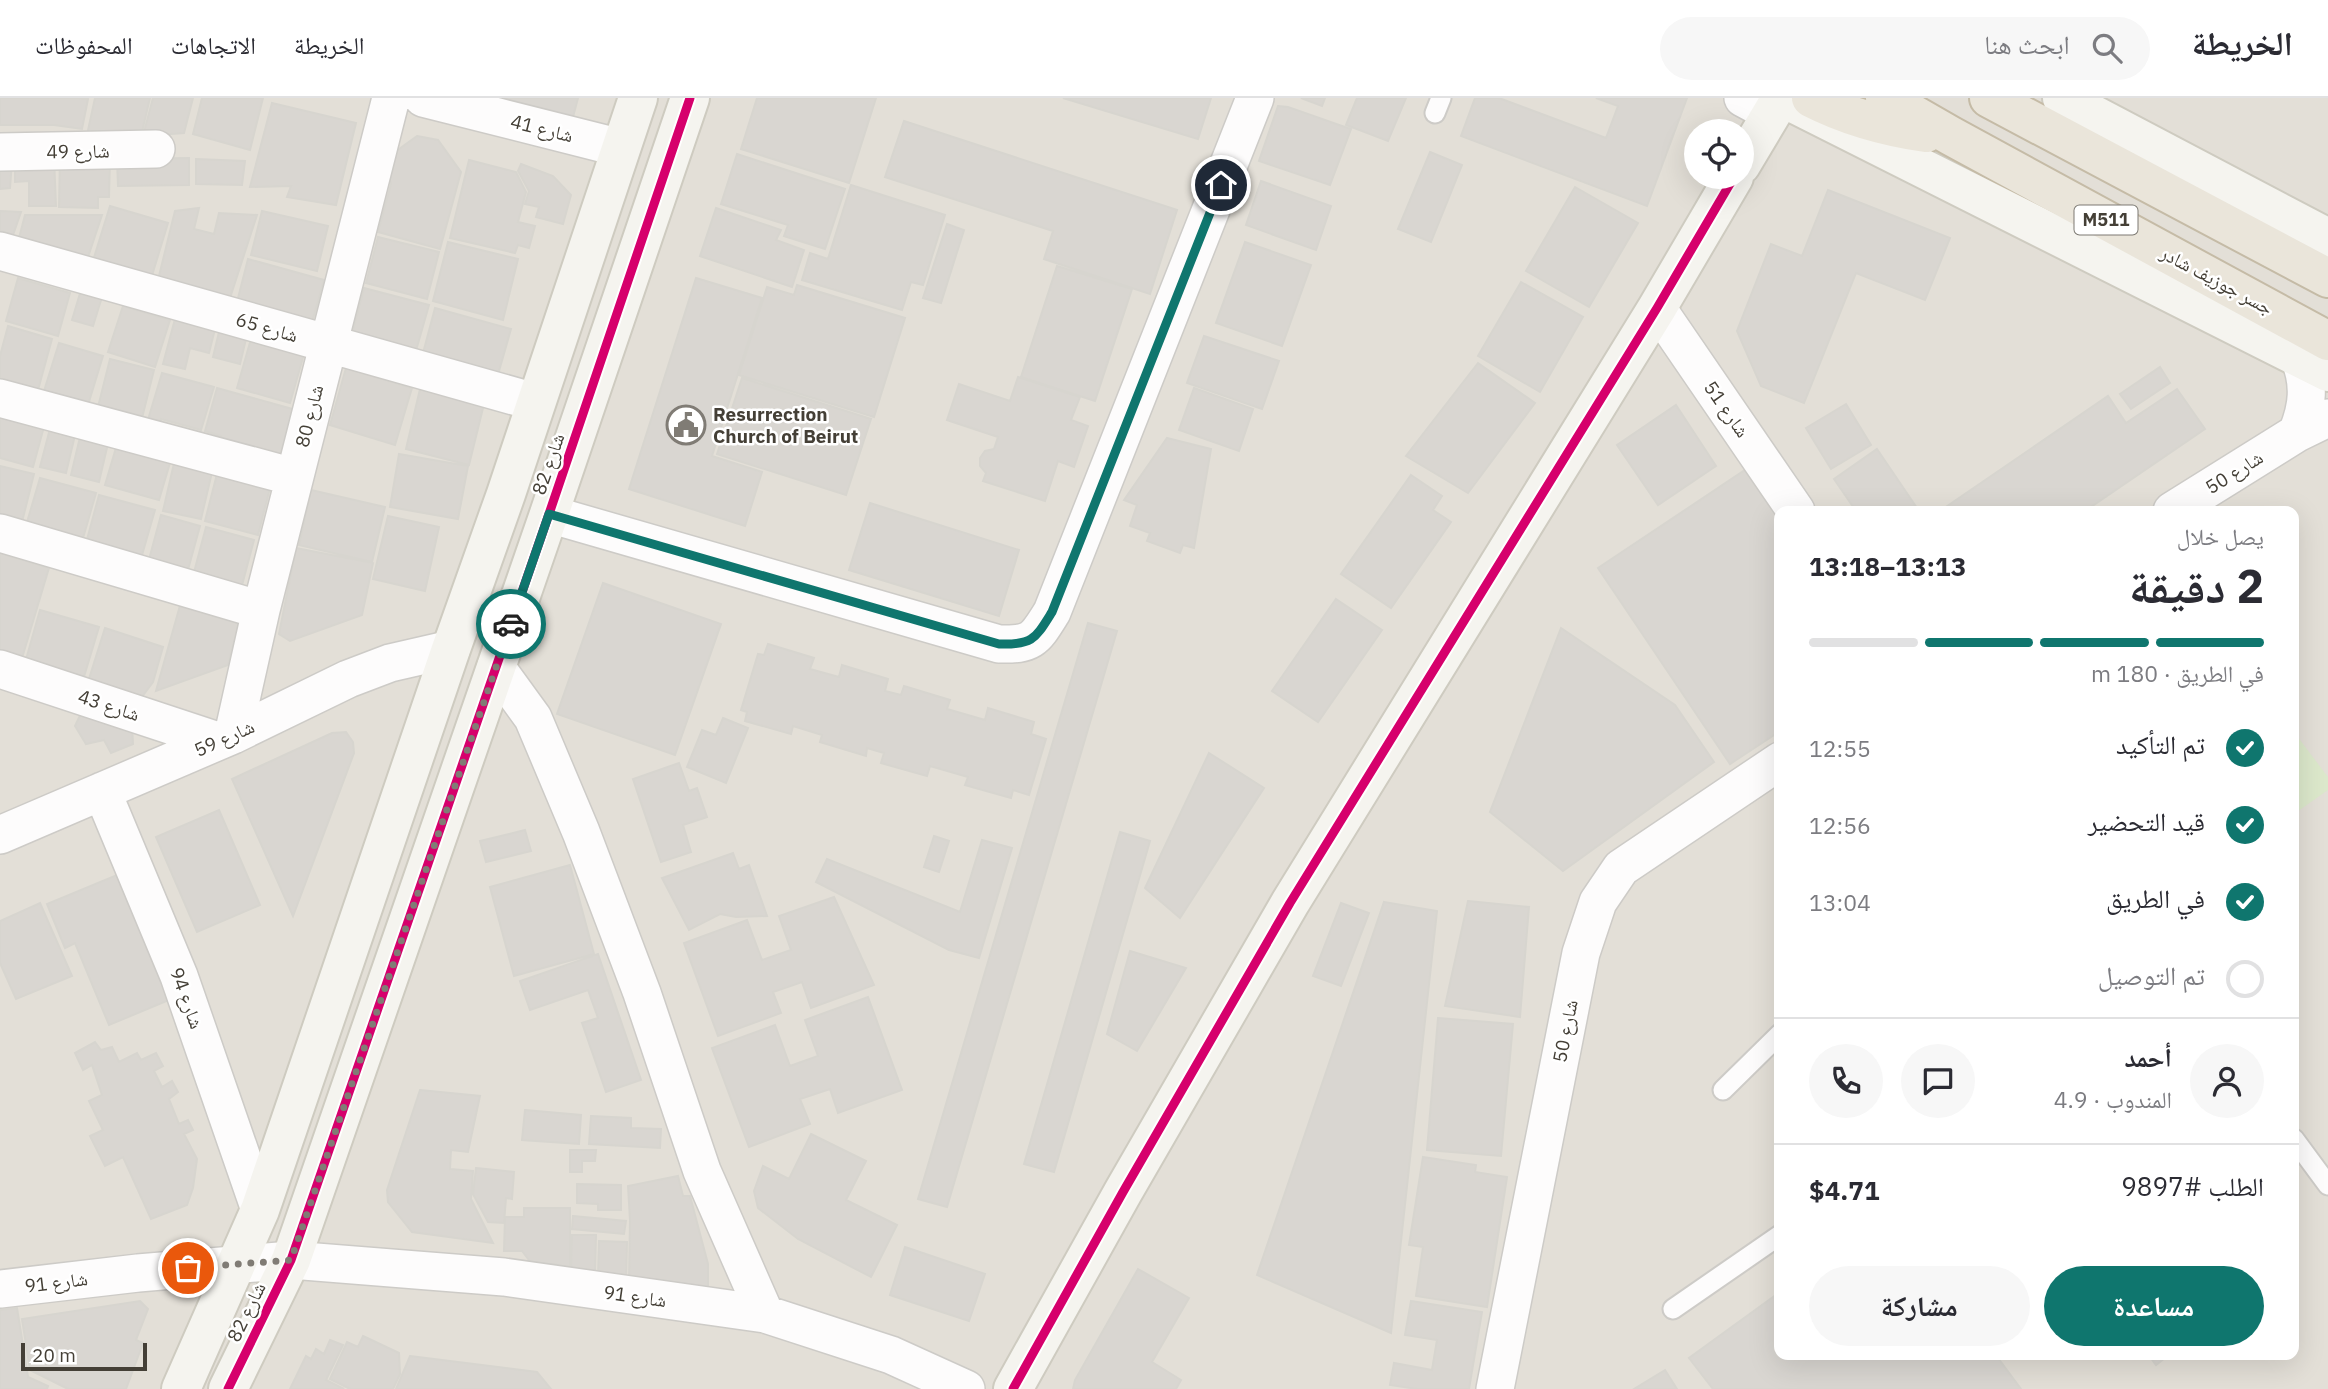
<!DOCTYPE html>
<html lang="ar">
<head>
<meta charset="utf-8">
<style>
	:root { --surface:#fff; --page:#f7f7f7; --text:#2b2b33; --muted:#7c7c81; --line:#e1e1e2; --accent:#0f766e }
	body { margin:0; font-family:"IBM Plex Sans","Noto Naskh Arabic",sans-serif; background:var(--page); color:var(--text); direction:rtl; height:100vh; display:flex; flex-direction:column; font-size:26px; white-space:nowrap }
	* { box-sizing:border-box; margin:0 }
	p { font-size:23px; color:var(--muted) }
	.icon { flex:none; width:38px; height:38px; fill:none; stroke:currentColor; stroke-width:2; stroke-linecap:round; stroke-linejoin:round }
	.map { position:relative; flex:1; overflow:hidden; direction:ltr }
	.sheet { position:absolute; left:1774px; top:408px; width:525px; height:854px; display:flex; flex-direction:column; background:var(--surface); border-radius:14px; box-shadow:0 7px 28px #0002; direction:rtl }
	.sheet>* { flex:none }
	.buttons { position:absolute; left:1684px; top:21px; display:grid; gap:14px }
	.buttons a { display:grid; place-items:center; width:70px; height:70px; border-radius:50%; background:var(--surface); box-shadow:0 7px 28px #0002; font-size:35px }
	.scale { position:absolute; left:21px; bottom:18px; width:126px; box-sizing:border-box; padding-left:7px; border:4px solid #443f36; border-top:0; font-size:19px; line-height:24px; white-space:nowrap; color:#443f36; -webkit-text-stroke:5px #fff; paint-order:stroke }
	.pin { position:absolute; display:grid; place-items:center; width:60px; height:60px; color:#fff; margin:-30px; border:4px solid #fff; border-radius:50%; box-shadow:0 2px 7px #0007 }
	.courier { position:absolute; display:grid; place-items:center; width:70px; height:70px; margin:-35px; border:5px solid #0f766e; border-radius:50%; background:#fff; color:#222; box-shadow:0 2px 9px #0007 }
	.overview em { font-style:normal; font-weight:700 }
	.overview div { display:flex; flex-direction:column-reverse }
	.overview { display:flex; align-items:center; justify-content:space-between; height:119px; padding:0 35px }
	h1 { font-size:46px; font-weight:700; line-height:52px }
	.bar { display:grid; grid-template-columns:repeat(4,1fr); gap:10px 7px; align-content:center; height:84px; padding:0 35px }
	.bar i { height:9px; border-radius:5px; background:var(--line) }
	.bar .active { background:var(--accent) }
	.bar p { grid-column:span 4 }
	.line { display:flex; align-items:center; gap:18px; padding:0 35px; border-top:2px solid var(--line) }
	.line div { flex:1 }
	.round { display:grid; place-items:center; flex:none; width:74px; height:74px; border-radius:37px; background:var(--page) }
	ol { padding:0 35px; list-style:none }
	li { display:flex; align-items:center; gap:21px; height:77px }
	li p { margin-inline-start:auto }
	li .icon { padding:7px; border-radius:50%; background:var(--accent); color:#fff; stroke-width:4 }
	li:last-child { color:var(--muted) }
	li i { width:38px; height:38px; border:4px solid var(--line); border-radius:50% }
	.button { display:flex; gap:14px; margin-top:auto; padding:14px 35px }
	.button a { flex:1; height:80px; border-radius:42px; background:var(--accent); color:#fff; font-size:28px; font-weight:700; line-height:80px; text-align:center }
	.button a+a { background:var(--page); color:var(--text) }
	header { display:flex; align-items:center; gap:42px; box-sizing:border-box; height:98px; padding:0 35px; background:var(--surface); border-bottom:2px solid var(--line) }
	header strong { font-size:33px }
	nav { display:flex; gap:38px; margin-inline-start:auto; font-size:24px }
	.search { width:490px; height:63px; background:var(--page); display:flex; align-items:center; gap:18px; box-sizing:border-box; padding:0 24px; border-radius:38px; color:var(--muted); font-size:26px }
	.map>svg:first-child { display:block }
	.residential { fill:#e3dfd7; fill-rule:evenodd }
	.green { fill:#dce8cb }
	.building { fill:#d9d6d1; stroke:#d7d5cf; stroke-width:2 }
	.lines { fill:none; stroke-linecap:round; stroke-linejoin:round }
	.lane-casing { stroke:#cdcbc7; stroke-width:23 }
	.street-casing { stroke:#cdcbc7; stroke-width:40 }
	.secondary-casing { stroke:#cecbc0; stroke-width:42 }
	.highway-casing { stroke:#c5bba6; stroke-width:42 }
	.lane { stroke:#fdfcfc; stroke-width:19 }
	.street { stroke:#fdfcfc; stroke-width:37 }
	.secondary { stroke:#f5f4ef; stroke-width:38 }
	.highway { stroke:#eae5da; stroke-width:38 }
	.cycleway-casing { stroke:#fff; stroke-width:13 }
	.cycleway { stroke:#d6006c; stroke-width:9 }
	.done { stroke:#807c75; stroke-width:7; stroke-dasharray:0 12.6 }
	.route { stroke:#0f766e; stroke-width:9 }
	.labels { text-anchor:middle; stroke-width:5; stroke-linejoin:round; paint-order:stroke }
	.shield { fill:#fff; stroke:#7c7972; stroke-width:2 }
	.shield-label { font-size:18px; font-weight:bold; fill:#443f36 }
	.street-label { font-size:19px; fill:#443f36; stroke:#fff }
	.poi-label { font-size:19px; font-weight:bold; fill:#443f36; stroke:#fff; text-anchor:start }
</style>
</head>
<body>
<header>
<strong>الخريطة</strong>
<div class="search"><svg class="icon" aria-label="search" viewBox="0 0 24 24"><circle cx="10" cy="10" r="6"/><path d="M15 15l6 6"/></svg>ابحث هنا</div>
<nav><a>الخريطة</a><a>الاتجاهات</a><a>المحفوظات</a></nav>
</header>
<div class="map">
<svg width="2328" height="1291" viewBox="0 0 2328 1291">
	<rect width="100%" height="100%" fill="#efeee9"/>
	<path class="residential" d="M0,0H2328V1291H0ZM1696,33H1741V79H1696ZM1780,413H2294V1256H1780Z"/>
	<path class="green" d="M2294,634L2328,679V692L2294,716Z"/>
	<path class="building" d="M0,0H79L88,1L82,31L54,27H0Z
		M95,0H150L141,38L87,37Z
		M153,0H193L184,35L143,38Z
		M202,0H263L250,52L193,36Z
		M498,0H578L568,38L493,19Z
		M757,0H876L849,85L741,51Z
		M1063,0H1211L1198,41Z
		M1301,0H1325L1322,8Z
		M1357,0H1406L1388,43L1346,27Z
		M1475,0H1499L1606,40L1618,8L1596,0H1687L1647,108L1461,38Z
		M272,5L356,25L336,107L287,99L291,88L250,89Z
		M1278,8L1288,9L1351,31L1330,87L1259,63Z
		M904,23L1177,112L1150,196L1044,161L1053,133L885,79Z
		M417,38L438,42L461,74L440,151L378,134L391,86L384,62Z
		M1430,54L1462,67L1431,144L1398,131Z
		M737,56L845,91L825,151L784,138L788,127L721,106Z
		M60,58L110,59L109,99H98V110L59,109Z
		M54,59L56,108H29V83L15,84V60Z
		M189,60V87L118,88L117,61Z
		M196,61L245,63L242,87L196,86Z
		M469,62L516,74L526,94L518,124L535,128L529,150L518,147L515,155L450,140Z
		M0,63H12L10,90L0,91Z
		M521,66L553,78L571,97L563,126L536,119L539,109L525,106L529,93L518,73Z
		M1261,83L1331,108L1316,152L1246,127Z
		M851,87L945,117L923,187L911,184L902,212L802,182L810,155L828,161Z
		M1575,89L1638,125L1589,209L1526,173Z
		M1828,92L1950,140L1925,202L1856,175L1804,305L1761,288L1737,233L1771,146L1802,158Z
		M110,108L168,125L150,184L92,166Z
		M199,110L194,131L214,136L219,115L257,117L229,203L158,182L175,113Z
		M716,110L781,132L776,142L804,152L792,189L700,158Z
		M0,113L21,114L13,137L0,133Z
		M262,113L328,128L317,173L251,157Z
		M25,117H102L87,162L19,140Z
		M947,126L964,132L941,205L923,200Z
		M378,139L439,154L427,201L366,185Z
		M448,144L518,161L503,222L433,203Z
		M1245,144L1311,167L1282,248L1216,225Z
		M248,161L324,182L311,228L236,208Z
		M1057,168L1132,191L1095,303L1021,279Z
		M18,180L70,195L58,238L6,223Z
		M696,180L762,200L712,358L762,374L745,428L629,391Z
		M1521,184L1583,219L1540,294L1478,258Z
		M797,187L905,220L874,319L739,277L767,189L794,197Z
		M364,190L429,207L415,256L351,240Z
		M81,192L102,199L93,228L72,222Z
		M123,208L170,222L155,269L108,254Z
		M435,210L511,231L497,280L422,259Z
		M175,221L215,231L209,255L190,250L185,271L163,266Z
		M8,228L52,241L38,292L0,282V258Z
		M219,234L246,241L240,266L213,259Z
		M1204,238L1279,263L1262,311L1187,285Z
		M251,241L304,256L290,305L237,290Z
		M59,245L103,258L88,307L44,293Z
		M110,261L154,272L142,320L98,309Z
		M1478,265L1535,305L1468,395L1406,358Z
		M2160,269L2170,285L2131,311L2120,296Z
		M346,270L412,290L395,347L330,327Z
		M162,275L214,289L201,332L161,321L159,328L147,325Z
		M1018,279L1080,299L1071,322L1088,328L1074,369L1058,363L1045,403L983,383L986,375L980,368V360L985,353L994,351L998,339L947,322L959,286L1010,303Z
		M742,280L871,321L846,397L717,356Z
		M217,290L296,312L281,367L218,349L221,338L205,333Z
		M1194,290L1253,311L1239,353L1179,332Z
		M420,291L484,306L469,367L406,351Z
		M2177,291L2205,331L2085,413H1940L2108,298L2126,325Z
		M1846,306L1871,347L1831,371L1806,330Z
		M1676,307L1716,368L1658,407L1617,347Z
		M0,313L45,325L33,369L0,360Z
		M51,327L76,333L66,375L40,369Z
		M81,335L109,341L99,384L71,377Z
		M1167,340L1211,351L1194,450L1183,447L1180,455L1147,443L1150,435L1130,428L1137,407L1124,402Z
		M118,343L172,358L159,402L105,387Z
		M1877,351L1919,413H1856L1834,381Z
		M399,356L468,368L458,421L390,409Z
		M175,361L213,370L201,421L163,413Z
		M0,368L34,376L21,428L0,423Z
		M218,372L271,386L258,437L205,423Z
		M1745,372L1780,423V633L1730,666L1598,470Z
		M1411,377L1442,398L1433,412L1451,424L1391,510L1341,476Z
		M40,380L96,395L81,447L25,431Z
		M311,392L385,409L372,464L299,447Z
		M99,397L155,412L140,464L85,449Z
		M870,405L1019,452L999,518L849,472Z
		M161,417L200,428L186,479L147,469Z
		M388,418L439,429L425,493L373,481Z
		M206,429L254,442L241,491L193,478Z
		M296,450L373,465L362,517L290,543L279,536Z
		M0,455L49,470L22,560L0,554Z
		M603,485L721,526L675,657L557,616Z
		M1336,501L1382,532L1318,624L1272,593Z
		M181,504L240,521L228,567L156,593Z
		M40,512L99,529L83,582L25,565Z
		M1088,525L1117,533L947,1109L918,1101Z
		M105,530L163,549L153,584L141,600L89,581Z
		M1561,530L1675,607L1714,664L1563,773L1490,714Z
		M768,546L814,560L810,571L839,579L842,567L888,581L885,593L901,597L904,588L950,602L947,611L985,622L988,610L1034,624L1031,636L1046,641L1029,697L1013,692L1011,700L965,687L968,679L930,668L927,678L881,665L884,655L867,650L866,658L820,644L822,637L793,628L791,636L745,623L747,614L741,612L758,556L764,557Z
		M84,609L132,626L133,646L111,655L104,642L86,646L75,628Z
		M723,620L748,630L726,685L687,669L702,632L716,637Z
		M346,634L353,644L354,655L293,818L232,681L332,635Z
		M1209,655L1264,690L1180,820L1145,790Z
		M679,665L689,693L697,690L707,719L683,727L691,754L661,764L633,681Z
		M219,712L260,807L197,834L156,739Z
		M525,732L531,753L486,764L480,743Z
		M1120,734L1150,743L1054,1074L1024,1066Z
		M934,738L949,743L939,774L924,769Z
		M982,742L1012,750L979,860L949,852L816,784L827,761L960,814Z
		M733,755L739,771L749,767L767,818L736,819L720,816L689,832L662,780Z
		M570,767L594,856L514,878L490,789Z
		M117,777L169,902L109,927L75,845L65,850L47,806Z
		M834,799L874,887L811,910L802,884L773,894L781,915L718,938L684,845L747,822L762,862L791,852L779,818Z
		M1468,803L1529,809L1520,919L1445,908Z
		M1384,804L1437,813L1391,1235L1257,1177Z
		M40,805L72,878L16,901L0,865V823Z
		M1341,805L1369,815L1341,888L1313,878Z
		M1130,853L1186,870L1137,953L1107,936Z
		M598,856L641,982L606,994L582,925L598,920L588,892L530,912L520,883Z
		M868,899L902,992L838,1015L830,991L800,1001L810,1026L749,1049L712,950L775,927L790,968L818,958L805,922Z
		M1438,920L1513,926L1501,1058L1427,1052Z
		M95,944L101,952L112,949L119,964L137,955L141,962L156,955L163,968L154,973L162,989L172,983L178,994L169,1001L179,1026L188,1022L193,1032L184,1036L197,1061L193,1090L187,1107L151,1121L123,1059L105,1068L90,1038L103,1032L89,1003L102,997L92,967L83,972L75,955Z
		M420,992L480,998L468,1054L451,1052L450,1071L473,1073L471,1101L493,1145L412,1134L388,1104L387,1092Z
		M525,1012L581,1017L579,1046L522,1042Z
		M591,1018L631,1020V1030L661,1031L660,1050L589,1046Z
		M811,1036L866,1063L846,1102L897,1127L871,1179L798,1141L758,1110L754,1093L763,1068L789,1081Z
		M570,1052H596L595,1063H582V1074H570Z
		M1423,1059L1476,1067L1475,1074L1507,1079L1487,1209L1416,1198L1423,1149L1409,1147Z
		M476,1070L514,1074L512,1101L506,1100L504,1125L488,1124L473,1096Z
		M678,1078L683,1098H690L708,1166V1190L629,1183L630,1122L628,1088Z
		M577,1086L621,1087V1112H598V1106L577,1105Z
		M524,1110H570V1170H556V1166H532L522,1153H504L505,1119H524Z
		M573,1118L626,1123L624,1136L572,1131Z
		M572,1137H596L595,1176H580L571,1170Z
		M599,1143L627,1144L626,1184L598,1178Z
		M905,1149L985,1176L969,1223L890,1197Z
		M1138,1171L1189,1200L1152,1264L1181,1282L1176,1291H1073L1075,1282Z
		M1780,1194V1256H1995L2021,1291H1713L1689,1260Z
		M140,1203L148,1211L136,1242L143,1245L126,1291H68L30,1272L22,1221Z
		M1411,1203L1482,1214L1469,1291H1417L1390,1287L1394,1265L1432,1272L1437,1242L1405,1237Z
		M17,1210L28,1279L48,1288L47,1291H0V1212Z
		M363,1238L399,1255L400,1276L393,1291H350L330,1281L347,1244L358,1249Z
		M330,1242L343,1247L326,1282L344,1291H290L306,1258L311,1261L316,1251L324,1256Z
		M2148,1256H2170L2156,1267Z
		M410,1258L537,1274L551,1291H396Z
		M1665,1272L1677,1291H1634Z"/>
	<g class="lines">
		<defs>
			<path id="lane" d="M1435,15L1441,0
				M1723,992L1780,936
				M2294,1041L2328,1087
				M1673,1211L1780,1137"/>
			<path id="street" d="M423,0L621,50
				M1743,0L1771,15
				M0,54L156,51
				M0,153L535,304
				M1657,210L1796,413
				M0,300L294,379
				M2297,335C2308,308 2310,286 2299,259
				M2172,413L2297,335L2328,320
				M549,416L999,546C1033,547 1035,541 1052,514L1255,0
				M0,435L261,512
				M496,569L533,620L581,734L642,895L702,1073L765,1216
				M0,571L218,643
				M233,637L261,512L391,0
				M102,693L179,878L260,1112
				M0,737L233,637L348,581L390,565L451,551
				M0,1191L138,1175L291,1162L504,1179L765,1216L891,1257L966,1291
				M1495,1291L1581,855L1598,804L1621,770L1780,663"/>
			<path id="secondary" d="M1783,0L2328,274
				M2062,0L2328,140
				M1741,67L1781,0
				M181,1291L260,1112L451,551L506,396L638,0
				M228,1291L291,1162L549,416L690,0
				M1013,1291L1123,1094L1290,805L1657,210L1734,79"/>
			<path id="highway" d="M1811,0C1848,19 1885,29 1926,35
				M1885,0L1951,38L2328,243
				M1989,0L2328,180"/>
		</defs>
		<use href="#lane" class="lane-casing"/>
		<use href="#street" class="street-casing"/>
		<use href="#secondary" class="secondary-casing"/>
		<use href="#highway" class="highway-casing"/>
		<use href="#lane" class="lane"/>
		<use href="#street" class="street"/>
		<use href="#secondary" class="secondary"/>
		<use href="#highway" class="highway"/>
		<defs>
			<path id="cycleway" d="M228,1291L291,1162L549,416L690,0
				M1013,1291L1123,1094L1290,805L1657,210L1734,79"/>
		</defs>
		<use href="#cycleway" class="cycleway-casing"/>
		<use href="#cycleway" class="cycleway"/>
	</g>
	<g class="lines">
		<path class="done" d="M188,1170L291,1162L511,526"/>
		<path class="route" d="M511,526L549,416L999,546C1033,547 1035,541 1052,514L1221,87"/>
	</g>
	<defs>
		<symbol id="civic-ring" viewBox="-11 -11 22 22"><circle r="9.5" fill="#fff" stroke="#807c75" stroke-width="1.5"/><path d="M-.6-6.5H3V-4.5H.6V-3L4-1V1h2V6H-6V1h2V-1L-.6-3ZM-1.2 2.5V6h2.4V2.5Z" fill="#807c75"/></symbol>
	</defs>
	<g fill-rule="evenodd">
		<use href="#civic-ring" x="664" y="305" width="44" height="44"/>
	</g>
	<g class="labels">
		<rect class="shield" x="2074.5" y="107.5" width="63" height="29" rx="5"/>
		<g class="shield-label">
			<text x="2106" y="128">M511</text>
		</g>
		<g class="street-label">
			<text transform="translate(542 30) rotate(14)" y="7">شارع 41</text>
			<text transform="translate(78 53) rotate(-1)" y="7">شارع 49</text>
			<text transform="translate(2217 182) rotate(28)" y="7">جسر جوزيف شادر</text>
			<text transform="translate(267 229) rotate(16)" y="7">شارع 65</text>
			<text transform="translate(1727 311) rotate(55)" y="7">شارع 51</text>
			<text transform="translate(309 318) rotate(-76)" y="7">شارع 80</text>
			<text transform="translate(548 366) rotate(-71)" y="7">شارع 82</text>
			<text transform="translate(2234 374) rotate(-32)" y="7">شارع 50</text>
			<text transform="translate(109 607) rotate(18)" y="7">شارع 43</text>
			<text transform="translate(224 640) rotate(-24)" y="7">شارع 59</text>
			<text transform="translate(187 900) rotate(70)" y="7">شارع 94</text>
			<text transform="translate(1565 933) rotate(-79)" y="7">شارع 50</text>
			<text transform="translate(56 1184) rotate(-7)" y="7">شارع 91</text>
			<text transform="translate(635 1198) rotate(8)" y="7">شارع 91</text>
			<text transform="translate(246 1214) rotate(-64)" y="7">شارع 82</text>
		</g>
		<g class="poi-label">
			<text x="713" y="323">Resurrection<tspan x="713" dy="22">Church of Beirut</tspan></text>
		</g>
	</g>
</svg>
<div class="buttons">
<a><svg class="icon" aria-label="locate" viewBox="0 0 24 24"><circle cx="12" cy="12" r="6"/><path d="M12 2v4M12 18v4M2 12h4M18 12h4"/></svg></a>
</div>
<div class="scale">20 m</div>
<div class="pin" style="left:188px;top:1170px;background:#ea580c"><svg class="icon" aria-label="bag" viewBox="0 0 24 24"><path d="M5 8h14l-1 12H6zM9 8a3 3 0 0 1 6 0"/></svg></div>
<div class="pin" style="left:1221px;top:87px;background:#1f2937"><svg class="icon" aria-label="home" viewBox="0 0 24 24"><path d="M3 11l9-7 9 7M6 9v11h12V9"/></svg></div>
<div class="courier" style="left:511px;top:526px"><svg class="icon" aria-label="car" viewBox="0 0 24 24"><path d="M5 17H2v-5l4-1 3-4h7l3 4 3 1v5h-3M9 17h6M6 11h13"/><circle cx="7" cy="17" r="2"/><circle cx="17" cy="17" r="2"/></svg></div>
<section class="sheet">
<div class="overview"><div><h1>2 دقيقة</h1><p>يصل خلال</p></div><em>13:13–13:18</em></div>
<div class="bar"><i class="active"></i><i class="active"></i><i class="active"></i><i></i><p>في الطريق · 180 m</p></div>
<ol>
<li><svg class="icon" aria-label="check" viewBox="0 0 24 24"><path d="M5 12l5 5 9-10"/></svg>تم التأكيد<p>12:55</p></li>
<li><svg class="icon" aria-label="check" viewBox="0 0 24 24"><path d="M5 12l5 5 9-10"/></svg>قيد التحضير<p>12:56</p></li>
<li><svg class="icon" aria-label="check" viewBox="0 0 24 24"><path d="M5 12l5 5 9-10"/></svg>في الطريق<p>13:04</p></li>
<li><i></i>تم التوصيل</li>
</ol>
<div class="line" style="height:126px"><a class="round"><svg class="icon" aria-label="person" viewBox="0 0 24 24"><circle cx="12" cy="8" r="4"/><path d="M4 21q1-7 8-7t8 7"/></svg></a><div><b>أحمد</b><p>المندوب · 4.9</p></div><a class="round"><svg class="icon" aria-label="chat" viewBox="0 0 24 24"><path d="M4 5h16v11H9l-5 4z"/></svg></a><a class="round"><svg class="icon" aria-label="phone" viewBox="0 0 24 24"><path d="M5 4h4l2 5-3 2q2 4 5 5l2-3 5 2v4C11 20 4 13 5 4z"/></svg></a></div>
<div class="line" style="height:91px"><div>الطلب #9897</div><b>$4.71</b></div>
<div class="button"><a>مساعدة</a><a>مشاركة</a></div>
</section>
</div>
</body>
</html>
